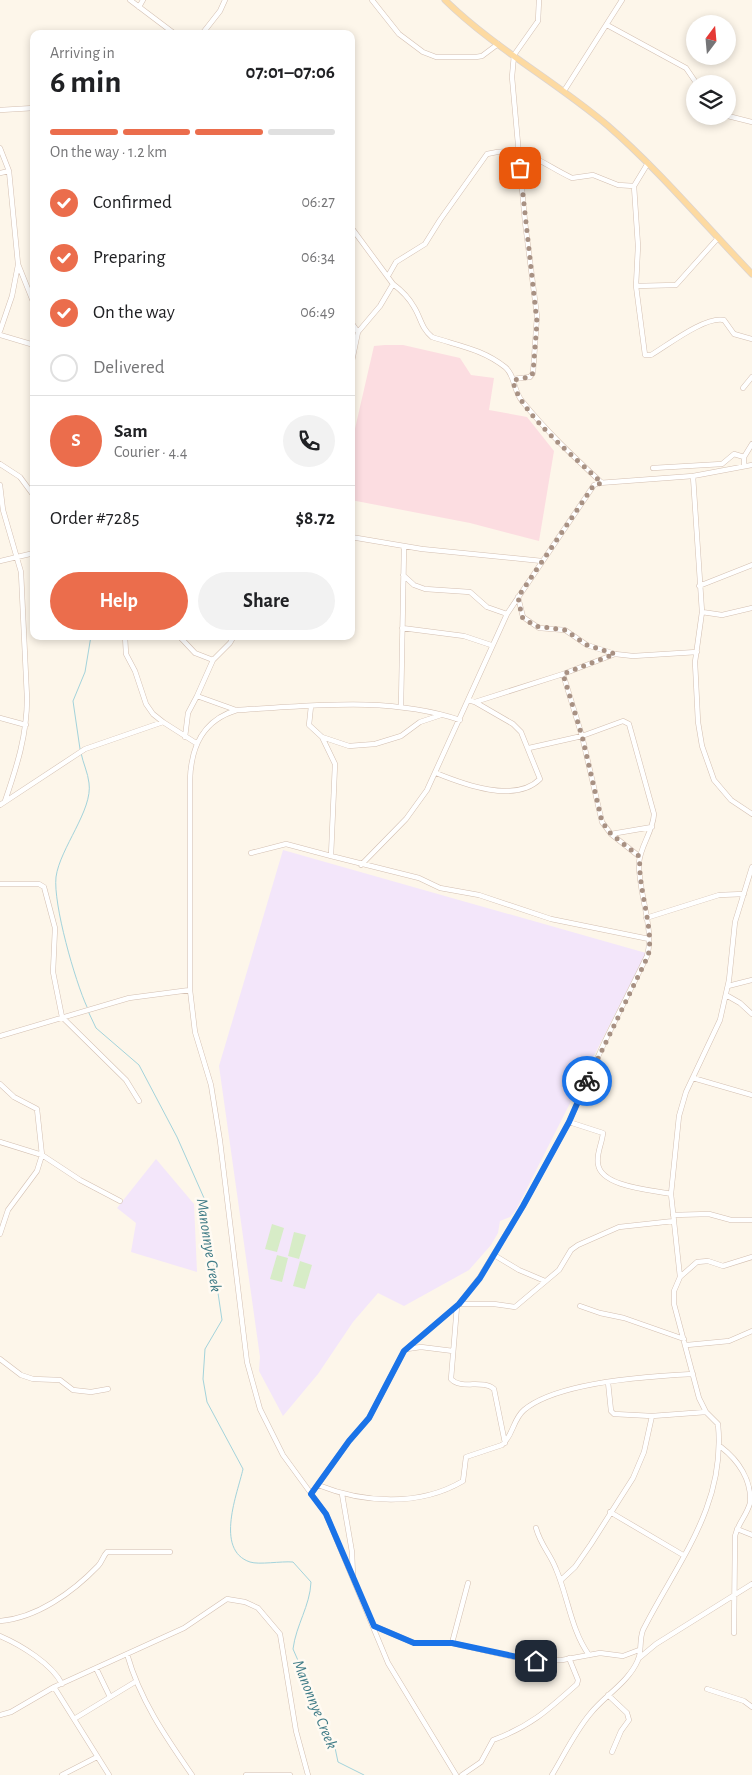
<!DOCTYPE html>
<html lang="en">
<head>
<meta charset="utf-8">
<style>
	:root { --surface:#fff; --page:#f2f2f2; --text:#202124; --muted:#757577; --line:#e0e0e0; --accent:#eb6d4c }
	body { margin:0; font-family:"Alegreya Sans",sans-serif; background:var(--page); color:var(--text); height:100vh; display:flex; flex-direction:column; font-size:19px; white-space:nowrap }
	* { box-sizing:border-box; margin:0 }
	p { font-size:16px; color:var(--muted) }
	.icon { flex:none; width:28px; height:28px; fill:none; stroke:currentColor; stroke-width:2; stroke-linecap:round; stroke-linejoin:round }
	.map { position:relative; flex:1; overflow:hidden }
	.sheet { position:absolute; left:30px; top:30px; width:325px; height:610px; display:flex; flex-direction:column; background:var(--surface); border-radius:10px; box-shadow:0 2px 8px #0003 }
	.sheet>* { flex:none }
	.needle { width:32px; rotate:16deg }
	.fabs { position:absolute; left:686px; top:15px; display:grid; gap:10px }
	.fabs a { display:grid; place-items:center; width:50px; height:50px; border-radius:50%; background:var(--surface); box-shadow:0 2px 8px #0003; font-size:25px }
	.pin { position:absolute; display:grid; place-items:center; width:42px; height:42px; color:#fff; margin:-21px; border-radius:10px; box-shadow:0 2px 8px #0006 }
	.courier { position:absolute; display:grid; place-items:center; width:50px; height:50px; margin:-25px; border:4px solid #1a73e8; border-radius:50%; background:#fff; color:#222; box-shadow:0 1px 6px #0007 }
	.headline em { font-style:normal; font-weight:700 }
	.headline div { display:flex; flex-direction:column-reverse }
	.headline { display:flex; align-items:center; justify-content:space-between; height:85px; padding:0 20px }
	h1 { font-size:32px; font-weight:700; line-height:38px }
	.bar { display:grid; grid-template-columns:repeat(4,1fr); gap:8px 5px; align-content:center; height:60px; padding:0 20px }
	.bar i { height:6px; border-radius:4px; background:var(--line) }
	.bar .current { background:var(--accent) }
	.bar p { grid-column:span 4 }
	.line { display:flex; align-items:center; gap:12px; padding:0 20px; border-top:1px solid var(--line) }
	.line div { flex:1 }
	.round { display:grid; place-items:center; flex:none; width:52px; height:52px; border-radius:26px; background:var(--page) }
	ol { padding:0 20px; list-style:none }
	li { display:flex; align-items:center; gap:15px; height:55px }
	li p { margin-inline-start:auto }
	li .icon { padding:5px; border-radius:50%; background:var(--accent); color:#fff; stroke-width:4 }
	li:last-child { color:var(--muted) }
	li i { width:28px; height:28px; border:2px solid var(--line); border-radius:50% }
	.primary-button { display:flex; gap:10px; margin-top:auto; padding:10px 20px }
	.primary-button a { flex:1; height:58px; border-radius:30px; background:var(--accent); color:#fff; font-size:20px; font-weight:700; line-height:58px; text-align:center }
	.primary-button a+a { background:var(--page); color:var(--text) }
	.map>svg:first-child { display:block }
	.education { fill:#f3e6fa }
	.medical { fill:#fcdde1 }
	.green { fill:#d7ecc7 }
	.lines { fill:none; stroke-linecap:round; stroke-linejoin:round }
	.stream { stroke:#a3d3db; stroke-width:1 }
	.minor-casing { stroke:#d3bfb1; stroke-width:5.5 }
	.major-casing { stroke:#dcd4d0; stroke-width:7 }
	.minor { stroke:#fff; stroke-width:4.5 }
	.major { stroke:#fddaa1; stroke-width:5.5 }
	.done { stroke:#a89183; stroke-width:5; stroke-dasharray:0 9 }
	.route { stroke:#1a73e8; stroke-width:6 }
	.labels { text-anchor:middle; stroke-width:5; stroke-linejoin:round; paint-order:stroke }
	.water-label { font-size:16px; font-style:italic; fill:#407c87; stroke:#fffaf2 }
</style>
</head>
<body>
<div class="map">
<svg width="752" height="1775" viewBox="0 0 752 1775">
	<rect width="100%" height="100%" fill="#fdf6ea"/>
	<path class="education" d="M283,850L646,953L516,1210L510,1217L500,1221L498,1233L491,1245L469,1270L404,1306L378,1293L353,1322L318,1374L283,1416L259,1371L260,1357L219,1066Z
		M156,1159L194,1204L197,1272L131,1252L136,1223L117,1208Z"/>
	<path class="medical" d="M385,345H403L460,358L471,375L494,378L489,410L527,417L554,451L539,541L470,523L351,500V446L374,346Z"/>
	<path class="green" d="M272,1224L284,1228L277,1252L265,1249Z
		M294,1232L306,1235L299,1259L288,1256Z
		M277,1255L288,1258L282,1282L270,1279Z
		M300,1261L312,1265L305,1289L293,1286Z"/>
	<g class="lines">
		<path class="stream" d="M80,749L73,701L85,672L91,636
			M81,753C83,763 88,773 89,783C93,810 60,848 56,877C53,904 75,981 87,1007
			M88,1011L96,1028L139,1065L177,1137L204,1198L222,1320L205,1349L203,1379L207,1402L243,1469C238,1492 214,1550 250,1562C259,1565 281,1561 293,1562L311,1582C310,1606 296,1625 293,1649L334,1743L338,1762L364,1775"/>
		<defs>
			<path id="minor" d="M130,0L175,34
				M372,0L399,34L423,52L436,57H476L482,56L498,44
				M139,7L143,0
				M607,25L686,68L697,84
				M202,34L220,11L225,0
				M564,91L622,0
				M0,110L34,108
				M728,116L752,122
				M0,148L9,171L18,264L34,304
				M648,163L634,186L638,246L636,286L645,355H651C668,345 705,316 724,320L734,334L752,339
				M0,173L9,171
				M351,227L393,284C401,290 409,298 414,307C421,318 421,328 432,337C459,346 482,349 505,367C515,375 513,390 522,401C546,431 574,457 602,483
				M388,276L396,262L425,244L440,220L487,154C525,144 540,163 572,178L593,175L618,185L634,186
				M636,286L676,285L718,238
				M351,322L358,332
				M0,331L12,296L18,265
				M0,335L34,345
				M351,366L358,332L380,306L393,284
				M513,379L530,377L533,373L537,316L525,222L512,77L514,55L538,21L539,0
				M743,388L752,377
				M0,464L20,477L34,496
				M744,466V457L752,444
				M653,468L722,464L734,454L744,457
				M693,476L702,612L695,662L698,722L702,746L714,780L731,800L752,814
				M0,485L3,510L21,572L27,698C27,735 17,766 5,801
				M351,537L422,549L542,561
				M0,561L34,553
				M403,575L414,585L425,589L470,592L487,607L507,614
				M699,586L752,565
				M518,597L523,617L539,628L565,630L587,645L615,654
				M702,612L722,615L752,608
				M402,628L464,636L491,645
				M125,636L126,654L135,671L146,704L153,714L163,722
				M179,636L195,653L213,660
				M234,636L230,643L213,660L197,696L236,710
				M563,674L582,736L602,822L611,834L640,857
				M468,700L475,702L563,674L615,654L633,656L697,652
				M311,706L309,725L322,737L335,764L331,856L419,878L440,888L479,895L551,919L649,939
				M401,706L404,547
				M0,718L26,725
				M185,737L188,713L197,696
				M322,737L349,746L375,744L401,736L420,722L441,715
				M436,773C463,784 515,804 540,779L521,732L513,724L475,702
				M0,805L85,749L163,722L196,743
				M611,834L652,827
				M251,853L286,844L331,856
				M361,865L406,819L427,790L507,614L594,485L599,483L693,476L752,465
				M0,884H39L44,887L55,928L53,972L62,1017L126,1080L139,1101
				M646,918L719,895L744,894
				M728,986L752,980
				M726,995L740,1003L752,1014
				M0,1036L129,998L190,990
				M693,1078L752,1095
				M0,1084L14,1097L37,1109L42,1155L37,1171L8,1210L0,1234
				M569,1122L603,1133C602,1144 596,1154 598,1164C601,1187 652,1190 671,1194
				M0,1142L42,1155L80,1180L120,1201
				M673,1215L709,1214L731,1220H752
				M494,1255L519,1270L545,1281
				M680,1277L697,1262L708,1261L723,1266L752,1257
				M459,1304H494L515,1307L559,1270L571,1250L578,1245L619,1227L674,1221
				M457,1306L451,1379C461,1390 483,1379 494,1389L505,1443
				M580,1306L600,1313L624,1318L684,1339
				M687,1345L729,1341L752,1331
				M407,1349L421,1347L453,1351
				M0,1359L21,1375L33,1379L60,1380L73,1390L91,1392L108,1389
				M608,1382L611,1411L614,1414L652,1416
				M721,1447C738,1460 752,1480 750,1503C747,1515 738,1523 735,1536L734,1633
				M318,1485C363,1503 419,1507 463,1481L466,1457L502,1445C513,1436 513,1419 524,1410C557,1382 650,1376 693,1374
				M311,1494L349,1441L369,1418L404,1351L459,1304L480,1277L523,1206L569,1122L605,1041L647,956C655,930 638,892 639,863C640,846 653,832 654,814L629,724L623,721L582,736L529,748
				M342,1494L352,1552L353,1577
				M610,1512L683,1555
				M536,1528C541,1546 550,1553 556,1569C568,1597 571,1630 589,1655
				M737,1529L752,1535
				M561,1580L575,1567L591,1544L633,1478L644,1452L652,1416L706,1412
				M0,1621C37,1618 73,1592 98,1566C102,1562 103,1556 107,1552H170
				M374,1626L414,1643H452L531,1661L562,1660L600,1653L623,1656L639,1650
				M0,1636C21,1645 52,1664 62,1684
				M452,1643L468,1583
				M127,1654C140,1700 165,1736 192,1775
				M638,1659L656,1644L752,1584
				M96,1668L110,1697
				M54,1687L109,1775
				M707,1689L744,1701L752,1707
				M608,1695L627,1713L629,1720L621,1731L612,1752
				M0,1715L11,1712L54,1687L184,1628L227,1599L245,1602L258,1608L280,1634L296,1731L308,1775
				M74,1719L135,1682
				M62,1775L97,1757
				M246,1775H290
				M456,1775L388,1663L326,1514L283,1455L260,1409L247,1362L220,1141L211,1085L195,1032L190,990V780C191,746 203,720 237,710C312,706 388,696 460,720
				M462,1775L481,1762L493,1740C531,1726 548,1710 577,1684L578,1680L569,1658
				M552,1775C564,1755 575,1732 590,1714C605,1695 628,1683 638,1660C642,1651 639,1640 643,1630C678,1561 726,1506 718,1424L706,1412L699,1398L674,1304V1291L680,1277L671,1194L679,1116L686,1092L720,1020L729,980L735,922L752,867"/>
			<path id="major" d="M445,0C494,48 555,81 607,125C659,170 704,224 752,274"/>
		</defs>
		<use href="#minor" class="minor-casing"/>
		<use href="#major" class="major-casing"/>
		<use href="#minor" class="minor"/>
		<use href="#major" class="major"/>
	</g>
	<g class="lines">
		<path class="done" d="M520,168L537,322L533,373L530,377L513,380C516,410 579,461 602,483L594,485L518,597L522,617L535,626L565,630L587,645L615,654L563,674L582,736L602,822L611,834L640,857C637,888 655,930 648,956L587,1081"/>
		<path class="route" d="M536,1661L452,1643H414L374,1626L326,1514L311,1494L349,1441L369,1418L404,1351L459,1304L480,1278L523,1206L569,1122L587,1081"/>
	</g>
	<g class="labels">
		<g class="water-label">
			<text transform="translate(210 1245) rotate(81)" y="6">Manonnye Creek</text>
			<text transform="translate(316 1704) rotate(68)" y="6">Manonnye Creek</text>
		</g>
	</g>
</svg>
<div class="fabs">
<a><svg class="needle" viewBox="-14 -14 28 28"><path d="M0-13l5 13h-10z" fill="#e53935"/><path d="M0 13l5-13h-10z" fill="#757577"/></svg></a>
<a><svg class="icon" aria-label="layers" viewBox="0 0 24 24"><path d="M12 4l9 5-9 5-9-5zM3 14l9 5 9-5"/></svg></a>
</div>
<div class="pin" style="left:520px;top:168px;background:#ea580c"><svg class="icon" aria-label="bag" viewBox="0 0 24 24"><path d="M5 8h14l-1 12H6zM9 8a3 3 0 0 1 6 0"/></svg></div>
<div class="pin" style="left:536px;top:1661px;background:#1f2937"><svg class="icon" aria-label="home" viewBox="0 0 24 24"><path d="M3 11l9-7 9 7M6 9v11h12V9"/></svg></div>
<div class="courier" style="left:587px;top:1081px"><svg class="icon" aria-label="bike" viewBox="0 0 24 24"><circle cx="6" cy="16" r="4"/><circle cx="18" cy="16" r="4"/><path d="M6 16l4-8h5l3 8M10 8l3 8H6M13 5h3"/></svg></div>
<section class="sheet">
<div class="headline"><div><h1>6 min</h1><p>Arriving in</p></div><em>07:01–07:06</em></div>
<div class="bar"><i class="current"></i><i class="current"></i><i class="current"></i><i></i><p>On the way · 1.2 km</p></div>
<ol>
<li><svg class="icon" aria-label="check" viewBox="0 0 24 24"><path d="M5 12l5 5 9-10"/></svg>Confirmed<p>06:27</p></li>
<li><svg class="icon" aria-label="check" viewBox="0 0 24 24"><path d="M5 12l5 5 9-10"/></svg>Preparing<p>06:34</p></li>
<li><svg class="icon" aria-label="check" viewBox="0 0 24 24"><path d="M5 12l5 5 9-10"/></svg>On the way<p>06:49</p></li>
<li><i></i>Delivered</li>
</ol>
<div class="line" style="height:90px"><b class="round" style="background:var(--accent);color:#fff">S</b><div><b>Sam</b><p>Courier · 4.4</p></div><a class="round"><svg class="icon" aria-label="phone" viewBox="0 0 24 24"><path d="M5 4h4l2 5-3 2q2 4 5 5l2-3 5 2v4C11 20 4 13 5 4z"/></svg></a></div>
<div class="line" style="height:65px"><div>Order #7285</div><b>$8.72</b></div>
<div class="primary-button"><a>Help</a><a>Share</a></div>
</section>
</div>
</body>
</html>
